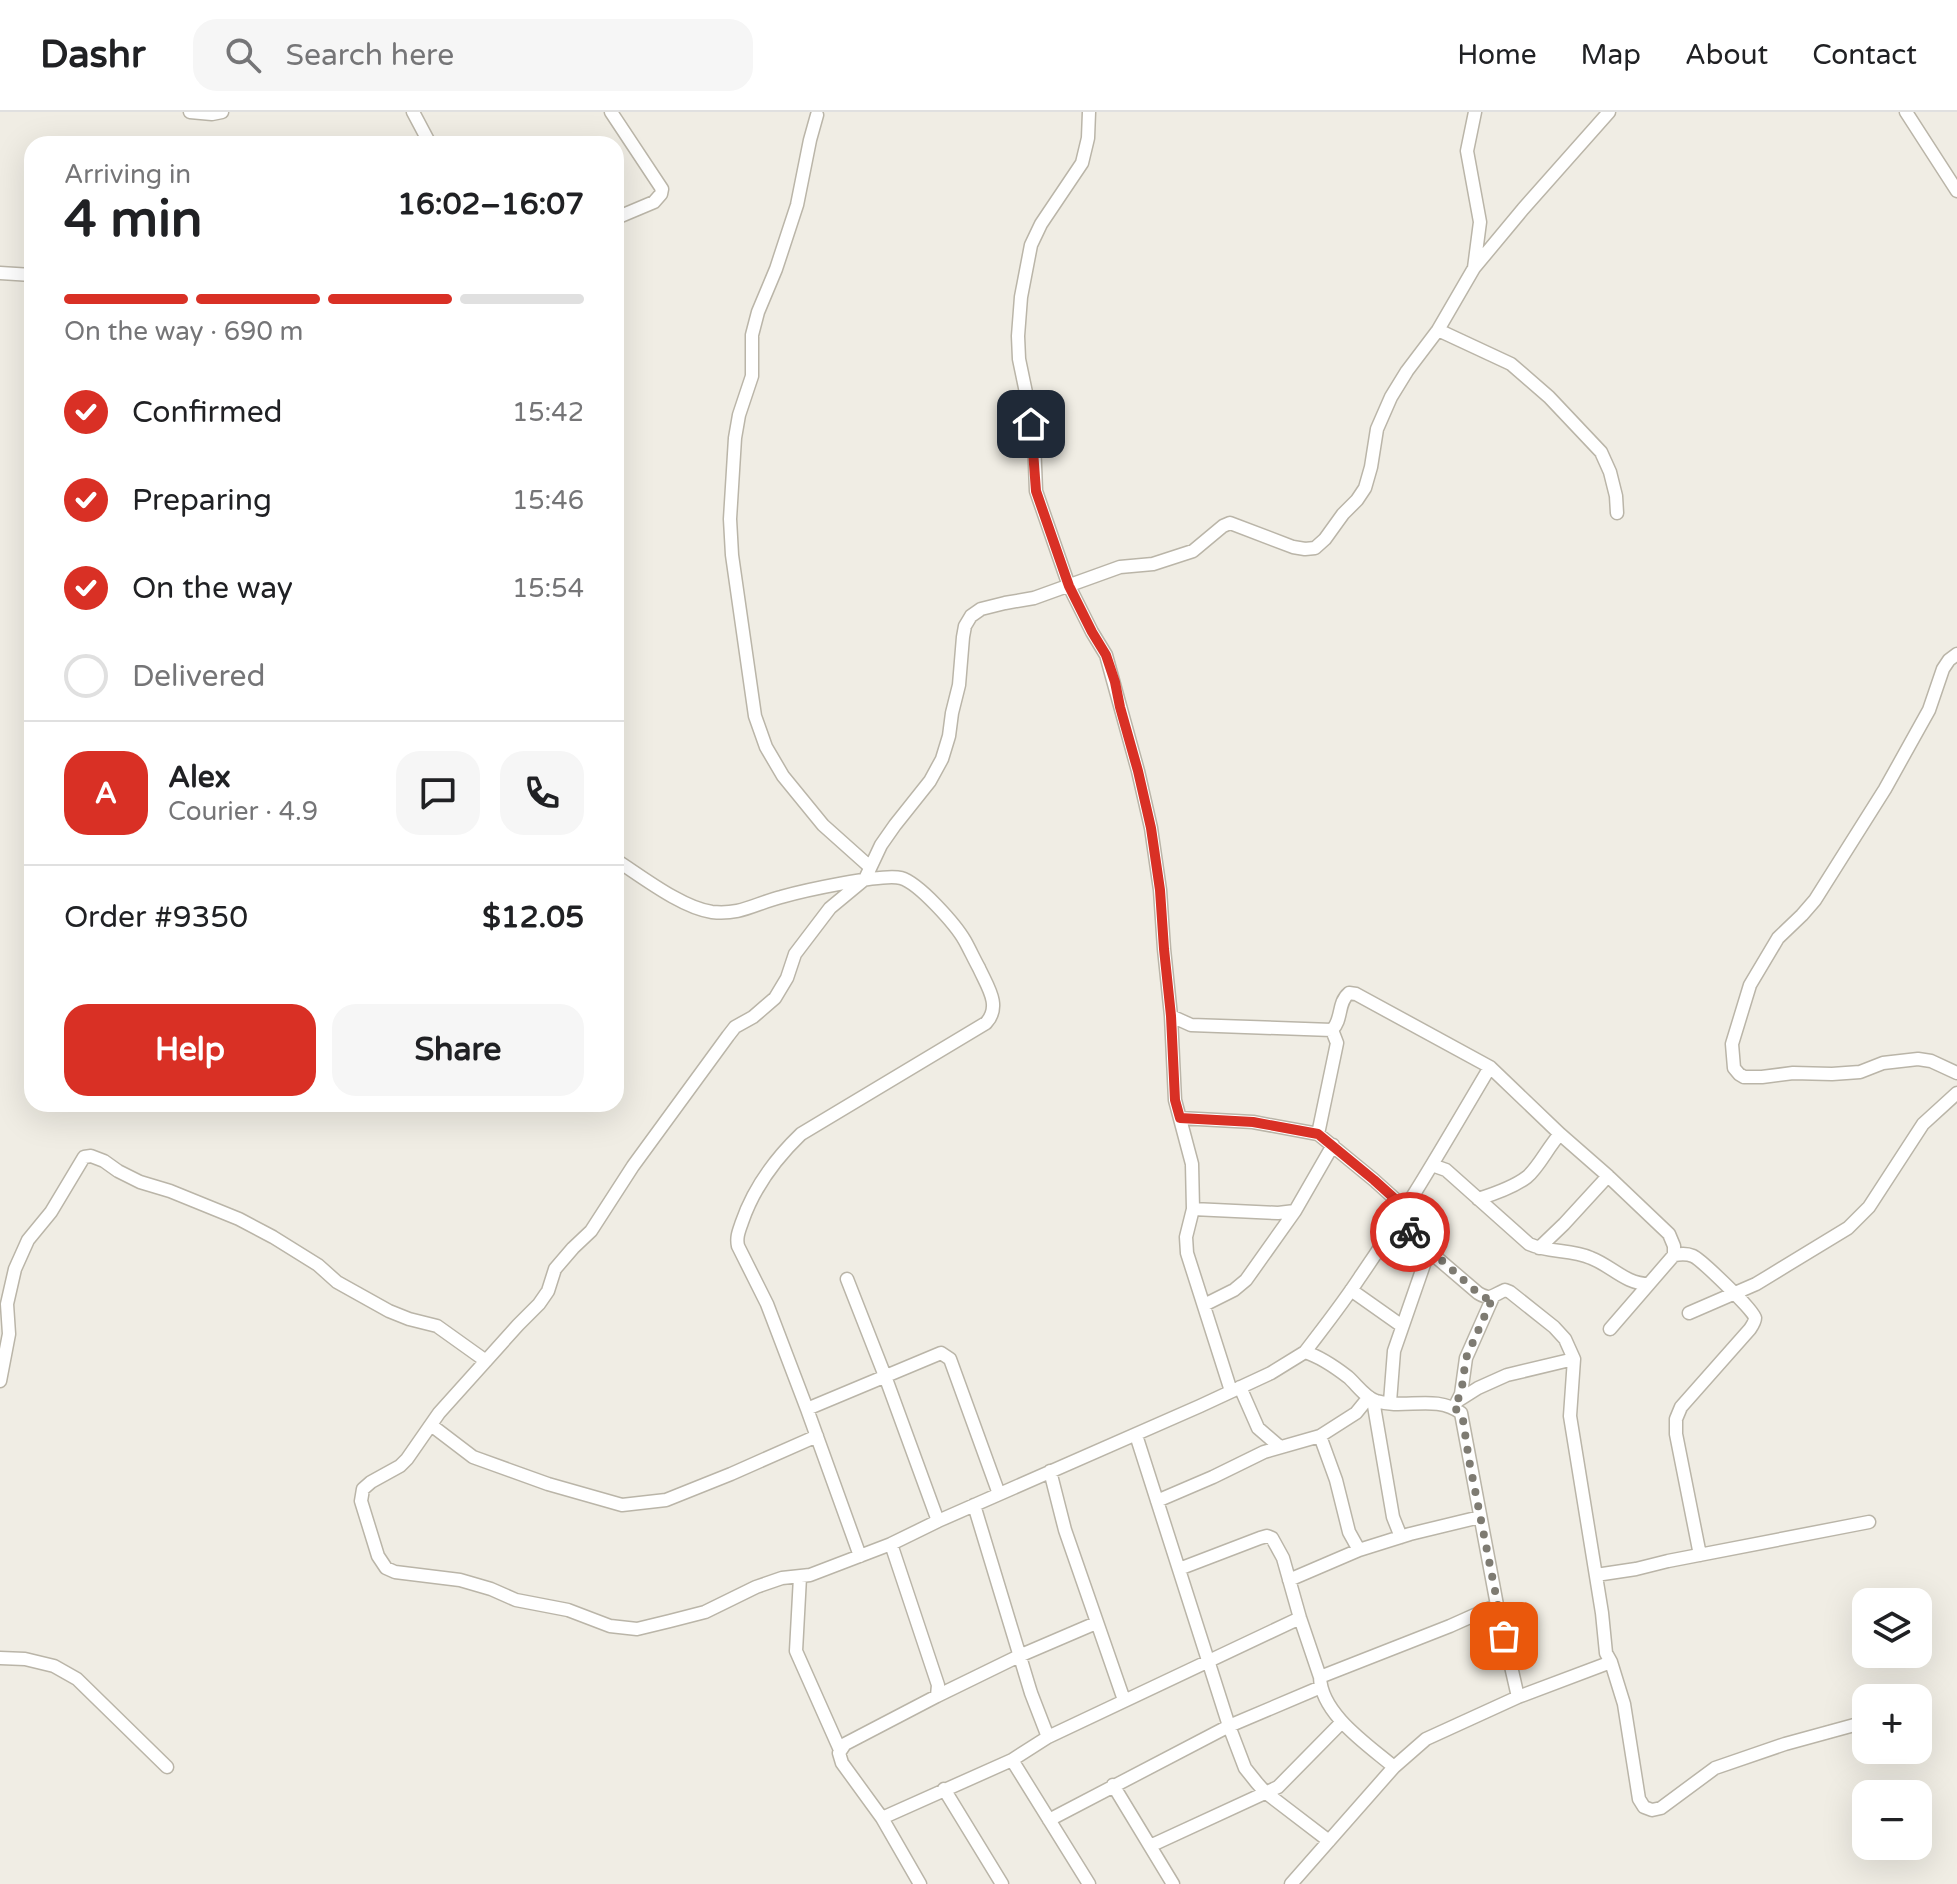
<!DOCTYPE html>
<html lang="en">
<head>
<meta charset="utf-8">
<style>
	:root { --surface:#fff; --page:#f6f6f6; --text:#202124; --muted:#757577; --line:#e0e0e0; --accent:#d93025 }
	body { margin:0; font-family:"Varela Round",sans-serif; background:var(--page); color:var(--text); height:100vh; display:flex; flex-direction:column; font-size:30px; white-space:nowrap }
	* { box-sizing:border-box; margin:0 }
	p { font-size:26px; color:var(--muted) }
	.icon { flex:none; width:44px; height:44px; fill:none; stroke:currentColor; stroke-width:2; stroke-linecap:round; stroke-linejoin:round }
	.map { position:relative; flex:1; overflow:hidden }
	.sheet { position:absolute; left:24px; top:24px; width:600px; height:976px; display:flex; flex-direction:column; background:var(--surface); border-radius:24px; box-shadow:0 8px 32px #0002 }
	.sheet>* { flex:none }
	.controls { position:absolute; left:1852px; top:1476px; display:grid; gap:16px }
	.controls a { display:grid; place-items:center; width:80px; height:80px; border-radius:16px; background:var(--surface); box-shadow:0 8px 32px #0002; font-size:40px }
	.pin { position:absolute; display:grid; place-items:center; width:68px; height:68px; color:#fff; margin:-34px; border-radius:16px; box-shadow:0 4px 12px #0006 }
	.courier { position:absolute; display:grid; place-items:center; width:80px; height:80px; margin:-40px; border:6px solid #d93025; border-radius:50%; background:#fff; color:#222; box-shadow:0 2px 10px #0007 }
	.headline em { font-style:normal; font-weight:700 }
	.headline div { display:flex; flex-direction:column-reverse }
	.headline { display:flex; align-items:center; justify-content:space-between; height:136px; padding:0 40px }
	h1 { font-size:52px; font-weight:700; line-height:60px }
	.bar { display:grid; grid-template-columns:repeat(4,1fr); gap:12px 8px; align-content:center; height:96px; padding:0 40px }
	.bar i { height:10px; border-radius:6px; background:var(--line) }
	.bar .active { background:var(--accent) }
	.bar p { grid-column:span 4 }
	.line { display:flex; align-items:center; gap:20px; padding:0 40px; border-top:2px solid var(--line) }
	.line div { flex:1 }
	.round { display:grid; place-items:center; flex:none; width:84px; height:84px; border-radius:24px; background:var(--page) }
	ol { padding:0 40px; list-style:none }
	li { display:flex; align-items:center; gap:24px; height:88px }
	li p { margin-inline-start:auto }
	li .icon { padding:8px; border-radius:50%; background:var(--accent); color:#fff; stroke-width:4 }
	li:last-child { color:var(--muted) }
	li i { width:44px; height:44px; border:4px solid var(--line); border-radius:50% }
	.button { display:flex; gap:16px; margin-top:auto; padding:16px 40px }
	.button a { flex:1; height:92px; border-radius:24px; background:var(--accent); color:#fff; font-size:32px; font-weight:700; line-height:92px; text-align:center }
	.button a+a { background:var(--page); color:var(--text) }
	header { display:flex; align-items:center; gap:48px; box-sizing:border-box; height:112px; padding:0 40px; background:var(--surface); border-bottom:2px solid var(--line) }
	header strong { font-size:38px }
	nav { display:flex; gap:44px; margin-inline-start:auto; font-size:28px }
	.search { width:560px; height:72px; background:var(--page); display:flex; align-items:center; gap:20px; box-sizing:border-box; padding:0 28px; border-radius:24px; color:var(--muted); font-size:30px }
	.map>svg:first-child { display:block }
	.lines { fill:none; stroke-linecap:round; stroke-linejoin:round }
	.minor-casing { stroke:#bab5a8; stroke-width:15 }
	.minor { stroke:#fff; stroke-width:12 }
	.done { stroke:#7e7b72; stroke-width:8; stroke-dasharray:0 14.4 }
	.route { stroke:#d93025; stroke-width:10 }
</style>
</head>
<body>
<header>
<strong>Dashr</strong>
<div class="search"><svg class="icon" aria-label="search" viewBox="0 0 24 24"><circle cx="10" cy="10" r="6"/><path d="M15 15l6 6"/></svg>Search here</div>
<nav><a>Home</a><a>Map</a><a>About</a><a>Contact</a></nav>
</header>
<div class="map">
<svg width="1957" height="1772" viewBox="0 0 1957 1772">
	<rect width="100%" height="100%" fill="#f0ede4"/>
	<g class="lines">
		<defs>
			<path id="minor" d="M190,0L212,2L222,0
				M413,0L430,32
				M611,0L662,77L661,82L654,90L616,106
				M1089,0L1088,26L1082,51L1041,112L1031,133L1021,185L1018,224L1019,247L1029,295L1034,328L1036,379L1069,474L1092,520L1106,543L1138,659L1151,716L1160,778L1164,837L1171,904L1175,988L1192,1052L1193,1097L1186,1125L1187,1141L1231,1279
				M1906,0L1957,79
				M817,3L810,28L797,93L776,157L758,200L752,223V264L739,303L735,326L730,407L732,443L755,604L766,635L783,664L823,713L870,755
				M1474,156L1480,110L1467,39L1475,0
				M0,161L32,163
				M1438,218L1511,252L1549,285L1601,340L1610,360L1616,384L1617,401
				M1957,542L1949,548L1943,557L1929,598L1885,677L1815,788L1802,803L1778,826L1750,873L1732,932L1734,956L1739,962L1744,965H1762L1793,961L1832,962L1860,960L1883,951L1918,947L1931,949L1957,961
				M616,748C641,764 682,796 712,800C741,803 754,792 781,785C802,779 883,761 901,766C919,771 956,813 965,829C970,838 974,847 979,856C987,874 1002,894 986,911L801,1022C775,1047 754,1075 742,1110C739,1119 736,1125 738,1134L767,1192L807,1297L860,1444
				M1171,904L1191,913L1332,918C1343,907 1337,891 1349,881L1356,882L1490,955L1560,1022L1608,1064L1669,1122L1674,1134V1143L1610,1217
				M1180,1006L1253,1010L1318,1022L1374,1068L1395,1087L1402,1102V1108L1406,1116L1416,1128L1478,1181C1491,1189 1493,1183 1505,1178L1510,1180L1554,1215L1565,1227L1574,1247L1570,1304L1602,1501L1606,1541L1611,1550L1624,1592L1639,1687L1644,1695L1652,1698L1661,1696L1715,1656L1785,1632L1858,1612L1866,1613
				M1318,1022L1337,931L1332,918
				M1432,1053L1446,1058L1529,1132C1549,1141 1571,1137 1591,1146C1612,1154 1625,1172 1649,1172
				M1478,1087C1494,1082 1514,1075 1527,1065C1539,1055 1548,1035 1560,1022
				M1193,1097L1278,1101L1295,1099
				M1539,1136L1564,1112L1608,1064
				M1674,1143C1680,1142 1686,1141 1693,1144C1700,1147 1754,1198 1755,1206C1755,1209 1752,1214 1750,1217L1681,1295L1676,1307V1322L1700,1443
				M847,1167L885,1264L938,1409
				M1351,1178L1402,1214
				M1204,1193L1234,1178L1246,1168L1295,1099L1333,1033
				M1689,1201L1756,1172L1848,1116L1869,1095L1923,1012L1957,981
				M1305,1240C1324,1215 1343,1191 1360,1165C1407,1097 1448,1026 1490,955
				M0,1269L9,1222L7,1192L15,1157L28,1128L51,1100L84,1045L91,1044L104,1049L118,1059L140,1070L170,1079L239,1107L273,1125L318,1153L337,1170L389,1199L409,1207L437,1214L486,1249
				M1240,1275L1258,1316L1280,1335
				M1373,1288L1393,1405L1401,1425
				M1459,1288L1478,1276L1507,1263L1574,1247
				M1390,1290L1394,1239L1429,1138
				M1457,1290L1461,1282L1466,1246L1493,1185
				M807,1297L941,1241L950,1247L999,1382
				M431,1313L473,1345L548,1372L622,1393L666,1388L731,1362L817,1324
				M1136,1323L1229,1614L1245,1656L1257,1671L1265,1680L1329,1729
				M1320,1324L1336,1368L1349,1420L1359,1438
				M1050,1359L1065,1418L1124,1588
				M1157,1389L1213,1365L1264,1340L1320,1324L1356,1301L1369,1285
				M974,1393L1031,1581L1048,1625
				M891,1432L938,1573L937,1584L845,1632L839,1641L842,1651L882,1706L920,1772
				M1179,1457L1260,1426L1267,1424L1272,1426L1283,1446L1300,1506L1320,1565C1321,1602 1368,1633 1394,1655
				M1596,1463L1636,1457L1668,1449L1869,1410
				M800,1465L796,1539L840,1638
				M1289,1468L1359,1438L1410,1422L1480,1405
				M0,1546L25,1547L54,1554L77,1567L167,1655
				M1320,1565L1450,1514L1497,1493
				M937,1584L1019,1544L1096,1511
				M1518,1585L1497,1493L1461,1301C1436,1282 1404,1298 1376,1289C1365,1285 1357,1273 1348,1265C1335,1255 1321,1245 1305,1240L1271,1261L1200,1294L938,1409L891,1432L810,1463L782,1466L756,1475L705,1500L670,1509L637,1517L610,1514L568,1498L516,1488L491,1477L460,1468L395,1460L386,1456L378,1444L361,1389L363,1377L371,1370L400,1354L407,1347L439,1301L518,1213L539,1192L548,1179L555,1157L573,1136L591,1119L633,1054L728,924L735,915L753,905L775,886L787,866L795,842L830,796L865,767L881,733L895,713L930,669L942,647L949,624L952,601L959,573L963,525L965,514L971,504L981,497L1005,491L1034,486L1120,455L1153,452L1193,439L1223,414L1230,411L1293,435L1305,437L1315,436L1325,427L1343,402L1357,388L1365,376L1371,355L1377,317L1391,285L1407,259L1438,218L1474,156L1523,97L1609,0
				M1012,1648L1089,1772
				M1113,1673L1173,1772
				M944,1677L1002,1772
				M882,1706L1012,1648L1048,1625L1300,1506
				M1049,1708L1229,1614L1321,1575
				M1150,1734L1278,1675L1341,1611
				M1291,1772L1394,1655L1426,1627L1518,1585L1611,1550"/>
		</defs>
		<use href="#minor" class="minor-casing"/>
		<use href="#minor" class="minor"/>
	</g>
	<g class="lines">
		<path class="done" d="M1410,1120L1478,1181L1485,1186L1493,1185L1466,1246L1461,1282L1453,1295L1461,1301L1463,1308L1469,1348L1504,1524"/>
		<path class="route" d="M1031,312L1036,379L1069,474L1092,520L1106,543L1115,570L1120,595L1138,659L1151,716L1160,778L1164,837L1171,904L1175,988L1180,1006L1253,1010L1318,1022L1374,1068L1395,1087L1402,1102V1108L1410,1120"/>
	</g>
</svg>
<div class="controls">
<a><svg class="icon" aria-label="layers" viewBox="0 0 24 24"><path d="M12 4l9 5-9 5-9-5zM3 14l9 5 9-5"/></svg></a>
<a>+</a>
<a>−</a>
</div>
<div class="pin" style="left:1504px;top:1524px;background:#ea580c"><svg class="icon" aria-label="bag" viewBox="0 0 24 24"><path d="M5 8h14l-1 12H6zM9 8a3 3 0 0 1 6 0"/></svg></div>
<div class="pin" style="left:1031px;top:312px;background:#1f2937"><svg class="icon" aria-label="home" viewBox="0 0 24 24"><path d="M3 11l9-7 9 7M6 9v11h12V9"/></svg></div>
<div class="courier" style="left:1410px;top:1120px"><svg class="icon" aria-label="bike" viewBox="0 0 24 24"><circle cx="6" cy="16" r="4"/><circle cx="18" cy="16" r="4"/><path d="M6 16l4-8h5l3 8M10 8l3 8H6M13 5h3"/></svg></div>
<section class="sheet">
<div class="headline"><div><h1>4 min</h1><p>Arriving in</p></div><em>16:02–16:07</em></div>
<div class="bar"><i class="active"></i><i class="active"></i><i class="active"></i><i></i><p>On the way · 690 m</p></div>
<ol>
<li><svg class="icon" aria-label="check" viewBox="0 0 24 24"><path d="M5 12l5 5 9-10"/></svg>Confirmed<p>15:42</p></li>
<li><svg class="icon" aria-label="check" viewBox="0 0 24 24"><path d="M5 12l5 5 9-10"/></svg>Preparing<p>15:46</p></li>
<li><svg class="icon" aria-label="check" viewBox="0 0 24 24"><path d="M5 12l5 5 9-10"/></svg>On the way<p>15:54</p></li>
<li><i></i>Delivered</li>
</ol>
<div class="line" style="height:144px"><b class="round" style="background:var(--accent);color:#fff">A</b><div><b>Alex</b><p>Courier · 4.9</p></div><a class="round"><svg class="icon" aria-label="chat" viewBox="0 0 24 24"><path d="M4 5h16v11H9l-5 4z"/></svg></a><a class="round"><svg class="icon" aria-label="phone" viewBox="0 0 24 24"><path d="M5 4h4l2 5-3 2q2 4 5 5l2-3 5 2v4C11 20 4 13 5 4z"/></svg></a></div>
<div class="line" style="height:104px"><div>Order #9350</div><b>$12.05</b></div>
<div class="button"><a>Help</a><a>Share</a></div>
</section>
</div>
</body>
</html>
